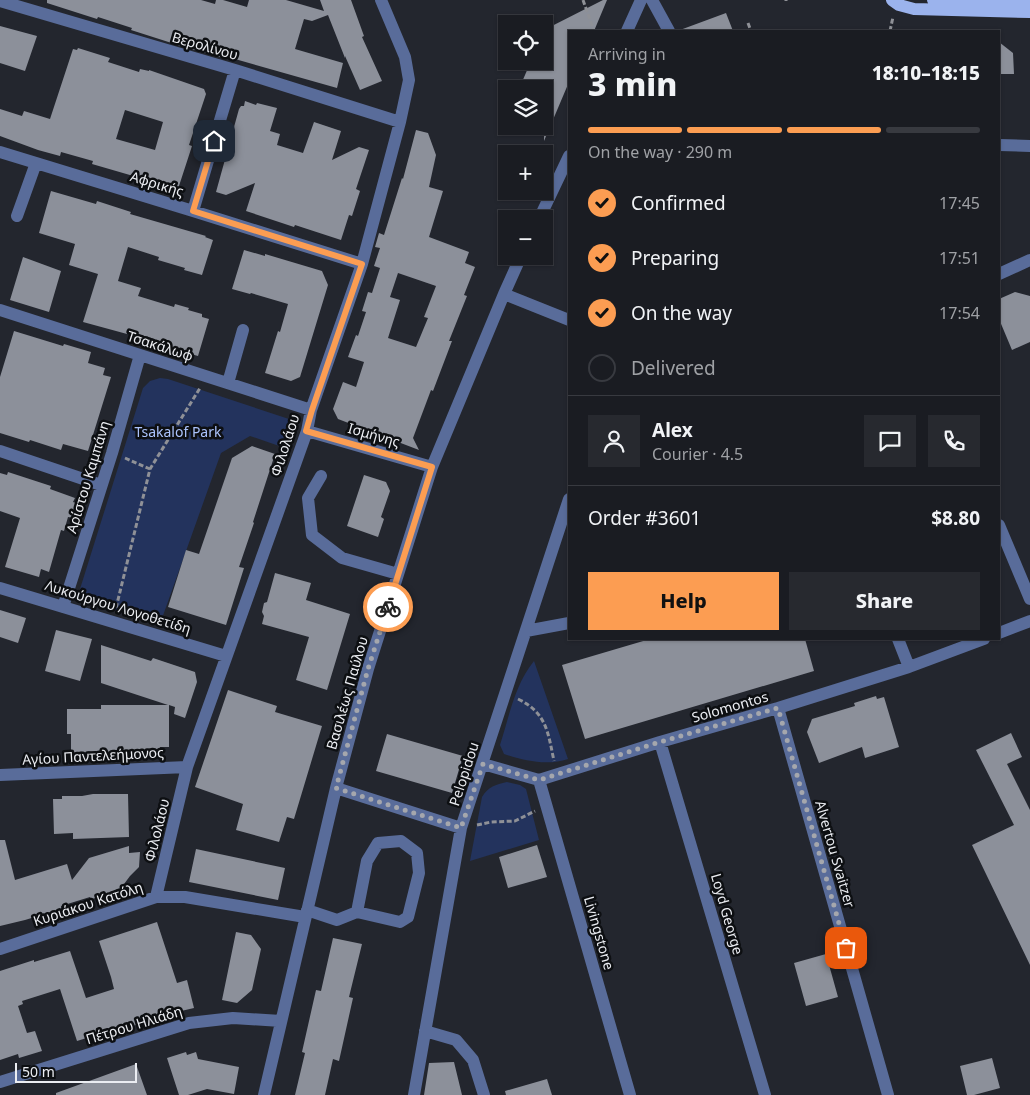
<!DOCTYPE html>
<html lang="en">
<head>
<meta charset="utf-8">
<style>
	:root { --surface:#1a1c22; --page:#27292f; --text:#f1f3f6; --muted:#9fa1a5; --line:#383a40; --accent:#fc9d52 }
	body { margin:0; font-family:"Noto Sans",sans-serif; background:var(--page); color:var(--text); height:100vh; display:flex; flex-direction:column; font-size:19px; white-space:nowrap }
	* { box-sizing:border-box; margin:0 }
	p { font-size:16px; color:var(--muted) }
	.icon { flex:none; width:28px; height:28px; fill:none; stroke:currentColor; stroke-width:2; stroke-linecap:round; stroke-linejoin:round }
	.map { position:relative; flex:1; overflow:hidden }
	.panel { position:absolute; left:568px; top:30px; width:432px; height:610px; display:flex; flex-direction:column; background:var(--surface); border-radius:0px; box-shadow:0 1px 4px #0004,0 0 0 1px var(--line) }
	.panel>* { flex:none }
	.tools { position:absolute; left:498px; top:15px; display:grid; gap:10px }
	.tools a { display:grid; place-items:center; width:55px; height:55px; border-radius:0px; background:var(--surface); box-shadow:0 1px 4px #0004,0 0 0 1px var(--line); font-size:25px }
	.scale { position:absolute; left:15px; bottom:12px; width:122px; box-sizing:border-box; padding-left:5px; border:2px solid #ebedf2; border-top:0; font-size:14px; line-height:18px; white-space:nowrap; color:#ebedf2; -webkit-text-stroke:4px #0d0f12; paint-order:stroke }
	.pin { position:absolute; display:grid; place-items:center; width:42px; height:42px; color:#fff; margin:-21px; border-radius:10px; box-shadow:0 2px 8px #0006 }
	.courier { position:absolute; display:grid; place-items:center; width:50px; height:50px; margin:-25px; border:4px solid #fc9d52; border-radius:50%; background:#fff; color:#222; box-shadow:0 1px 6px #0007 }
	.overview em { font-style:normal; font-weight:800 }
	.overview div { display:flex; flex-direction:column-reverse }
	.overview { display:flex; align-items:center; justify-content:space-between; height:85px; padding:0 20px }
	h1 { font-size:32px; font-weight:800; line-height:38px }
	.bar { display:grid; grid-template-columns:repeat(4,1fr); gap:8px 5px; align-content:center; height:60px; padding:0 20px }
	.bar i { height:6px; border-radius:4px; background:var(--line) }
	.bar .active { background:var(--accent) }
	.bar p { grid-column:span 4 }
	.line { display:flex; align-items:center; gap:12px; padding:0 20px; border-top:1px solid var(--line) }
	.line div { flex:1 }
	.round { display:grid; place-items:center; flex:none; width:52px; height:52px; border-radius:0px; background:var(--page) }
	ol { padding:0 20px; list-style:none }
	li { display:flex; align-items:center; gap:15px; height:55px }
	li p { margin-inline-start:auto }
	li .icon { padding:5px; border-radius:50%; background:var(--accent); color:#111; stroke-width:4 }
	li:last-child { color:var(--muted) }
	li i { width:28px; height:28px; border:2px solid var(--line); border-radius:50% }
	.button { display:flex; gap:10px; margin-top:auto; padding:10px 20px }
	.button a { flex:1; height:58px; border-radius:0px; background:var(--accent); color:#111; font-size:20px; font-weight:800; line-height:58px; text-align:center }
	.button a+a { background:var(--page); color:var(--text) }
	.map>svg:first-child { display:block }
	.green { fill:#23335d }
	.building { fill:#8c909a; fill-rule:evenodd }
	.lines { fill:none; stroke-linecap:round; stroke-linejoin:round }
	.path { stroke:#8f9197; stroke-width:3; stroke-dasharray:5 2.5; stroke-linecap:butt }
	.minor { stroke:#596c9a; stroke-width:12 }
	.major { stroke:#9bb3ed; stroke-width:12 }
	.done { stroke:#a5a7ad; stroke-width:5; stroke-dasharray:0 9 }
	.route { stroke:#fc9d52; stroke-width:6 }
	.labels { text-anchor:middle; stroke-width:5; stroke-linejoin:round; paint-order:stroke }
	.street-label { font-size:14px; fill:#ebedf2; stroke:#0d0f12 }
	.park-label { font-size:14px; fill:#acc4fd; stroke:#0d0f12 }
</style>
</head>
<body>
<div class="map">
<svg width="1030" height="1095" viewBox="0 0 1030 1095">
	<rect width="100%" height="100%" fill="#23262e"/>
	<path class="green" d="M160,378L168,379L292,420L285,448L250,436L221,453L160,624L89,602L83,597L80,589L143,388L150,381Z
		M534,661L568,759C548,766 524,761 504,754L500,745C509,717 515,684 534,661Z
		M507,782L520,785L526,789L539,840L470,861L482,797C489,786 495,785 507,782Z"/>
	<path class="building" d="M47,0H201L215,4L216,0H223L247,7L249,0H286L324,11L320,0H351L364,36L362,37L382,81L360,90L345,56V58L328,15L312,21L304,19L295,49L343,63L337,88L221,55L220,57L181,46L131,30L132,28L98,17L97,19L47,3Z
		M603,0H607L594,31H569V82L544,141V89H519L531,61H544V30Z
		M726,13L733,31H680V30Z
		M0,26L37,36L25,71L0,63Z
		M999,42L1013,53L1014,74H999Z
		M78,48L110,58L108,62L139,72L140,69L149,71V70L204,89L206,94L189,145L192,146L178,189L92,164L93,161L61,152L60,156L38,150L0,136V109L22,116L24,111L50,119L73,49L77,50ZM125,110L163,122L155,150L116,139Z
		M245,101L256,105L257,103L277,108L270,131L280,134L277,145L303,153L314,122L341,131L332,160L359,147L369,150L356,189L360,191L352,216L349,215L341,240L295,225L294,227L246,211L255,183L226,195L216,192L239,109L241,106H244Z
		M416,130L428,133L436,155L429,187L443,191L429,237L469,252L465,263L475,267L464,295L467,296L449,341H452L433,391L431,390L413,438L419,450L338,419L333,409L343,382L356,387L364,362L348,357L356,335L358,336L366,312L362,311L368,292L372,293L380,268L374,266L380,248L375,247L379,233L384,235L402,178L403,179ZM398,273L436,286L424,317L428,318L416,347L388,338L400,300L390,297Z
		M51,191L96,204L97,201L131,212L130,214L206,236L205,237L213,240L202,275L184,270L185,268L158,260L159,257L128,247L118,281L141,288L138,296L174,307L175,304L189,308L188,310L202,314V317L209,319L198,356L162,346L163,342L128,331L127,334L83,322L98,274L69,265L75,244L39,233Z
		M244,250L265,256V254L322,271L328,285L300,377L291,381L265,373L278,331L280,332L288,304L251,293L250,294L232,289Z
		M23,257L61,271L49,312L10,300Z
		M1015,292L1030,296V342L1012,350L999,319V299Z
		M14,331L63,346L64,344L91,352L88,363L105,368L103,375L111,377L88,451L63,444L61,450L30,440L29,442L0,433V377Z
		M252,446L275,454L253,522L254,523L239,567L244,568L226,625L168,607L186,550L199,554L232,458Z
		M8,472L51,486L50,489L75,498L73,502L79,504L74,518L68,517L64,531L61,530L49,572L41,569L39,577L5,567L20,518L0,511V473L7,475Z
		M364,475L386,482L390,491L381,517L384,519L378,537L347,526Z
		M275,573L311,583L306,600L350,614L327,690L296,680L309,637L262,624L264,616L262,612L264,603L267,602Z
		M0,610L26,618L18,643L0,637Z
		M56,630L92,639L80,681L45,671Z
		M650,639H805L814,671L585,739L562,665Z
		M101,645L151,661L153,658L195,672L197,682L185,718L174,714L175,707L169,705V747H160V753H147V756H71V734H67V709H101V705H168L101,683Z
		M228,690L277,706L275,712L322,726L294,819L287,817L279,842L236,830L243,804L195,787Z
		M876,696L877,699L884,697L899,747L865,758L862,747L819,763L807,732L812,719L855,706L854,703Z
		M1011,733L1022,757L1007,764L1030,810V965L972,845L1014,825L976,750Z
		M387,734L463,756L452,793L376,771Z
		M93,794H128L129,837L73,839V833L54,834L53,799H62V796H82Z
		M0,840H5L15,880L67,864L72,880L89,858L129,846V853L140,852L139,867L130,876L121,888L117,889L105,896L91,899L90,897L61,906V909L25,920L0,926Z
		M537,845L547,877L508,888L499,857Z
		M196,849L285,868L278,900L189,882Z
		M157,922L177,983L187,980L194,1008L147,1019L148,1021L133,1026L132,1024L77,1041L60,989L22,1001L23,1004L18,1006L27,1033L35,1031L42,1051L19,1058L18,1054L0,1060V971L34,960V962L70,951L86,998L114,989L111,977L99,941Z
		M236,932L251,935L261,949L252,990L237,1003L222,1000Z
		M333,938L362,944L349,997L353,998L339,1061L333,1059L325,1095H295L305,1053L302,1052L316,990L321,991Z
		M826,954L838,997L806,1006L794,963Z
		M186,1052L187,1055L196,1052L198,1059L239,1067L234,1094L207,1089L188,1095H179L167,1058Z
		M992,1058L1000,1088L974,1095H967L960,1066Z
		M454,1062L462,1095H424L429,1063Z
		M136,1064L147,1095H56V1093Z
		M547,1079L552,1095H506L505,1091Z"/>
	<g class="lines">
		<path class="path" d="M583,0L594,31
			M786,1V0
			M748,23L751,31
			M890,31L893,17
			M125,458L150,469
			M116,608L150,469L200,388
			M518,699C547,713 548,733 554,761
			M477,825L491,822L515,821L535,811"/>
		<path class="minor" d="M652,0L669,31
			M0,1L235,70L400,122
			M627,31L641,0
			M999,145L1030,146
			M0,152L193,211L362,264
			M193,211L235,70
			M17,216L36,163
			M539,219L569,156
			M999,274L1030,260
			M504,294L569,320
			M0,310L311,410
			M228,383L243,330
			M307,431L432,467
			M0,451L101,485
			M321,476L308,498L312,535L342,558L398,574
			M999,525L1030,599
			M0,588L226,656
			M63,607L112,453L140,355
			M526,631L569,623
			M999,633L1030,621
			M898,639L909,667
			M778,708L888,1095
			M660,742L765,1095
			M483,764L539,780L660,742L778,708L909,667L984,639
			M0,775L187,767
			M539,780L630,1095
			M336,788L461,828
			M156,897L187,767L307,431L311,410L362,264L400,122L409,80L405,57L381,0
			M307,910L337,920L357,912L400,922L408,917L419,873L417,853L401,841L378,843L367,861L357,912
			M0,949L156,897H185L305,917
			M425,1031L456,1040L473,1060L484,1095
			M0,1082L189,1023L233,1018L281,1021
			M264,1095L336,788L368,669L432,467L504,294L521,256
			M414,1095L461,828L569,499"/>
		<path class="major" d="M892,0L899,5L914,9L1030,12
			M933,0L1030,1"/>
	</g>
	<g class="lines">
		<path class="done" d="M388,607L368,669L336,788L461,828L483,764L539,780L660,742L778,708L846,948"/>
		<path class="route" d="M214,141L193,211L362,264L312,410L306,431L432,467L388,607"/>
	</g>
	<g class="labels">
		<g class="street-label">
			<text transform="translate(205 46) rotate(16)" y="5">Βερολίνου</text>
			<text transform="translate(157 184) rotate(17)" y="5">Αφρικής</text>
			<text transform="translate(160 346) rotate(18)" y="5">Τσακάλωφ</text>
			<text transform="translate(374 435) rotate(16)" y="5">Ισμήνης</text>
			<text transform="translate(285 445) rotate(-72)" y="5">Φιλολάου</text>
			<text transform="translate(88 477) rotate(-73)" y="5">Αρίστου Καμπάνη</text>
			<text transform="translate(118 607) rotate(17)" y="5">Λυκούργου Λογοθετίδη</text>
			<text transform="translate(347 693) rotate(-74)" y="5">Βασιλέως Παύλου</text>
			<text transform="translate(730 707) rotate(-16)" y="5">Solomontos</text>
			<text transform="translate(93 756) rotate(-3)" y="5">Αγίου Παντελεήμονος</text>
			<text transform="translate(464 774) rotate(-72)" y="5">Pelopidou</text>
			<text transform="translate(157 830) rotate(-76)" y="5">Φιλολάου</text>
			<text transform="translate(835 854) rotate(74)" y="5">Alvertou Svaitzer</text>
			<text transform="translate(88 904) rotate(-18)" y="5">Κυριάκου Κατόλη</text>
			<text transform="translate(727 914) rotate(74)" y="5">Loyd George</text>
			<text transform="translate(599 933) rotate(74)" y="5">Livingstone</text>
			<text transform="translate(134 1025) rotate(-17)" y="5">Πέτρου Ηλιάδη</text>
		</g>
		<g class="park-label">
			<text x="178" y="437">Tsakalof Park</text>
		</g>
	</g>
</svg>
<div class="tools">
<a><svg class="icon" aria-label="locate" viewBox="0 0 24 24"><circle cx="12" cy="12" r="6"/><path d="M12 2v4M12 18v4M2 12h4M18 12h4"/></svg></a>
<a><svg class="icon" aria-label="layers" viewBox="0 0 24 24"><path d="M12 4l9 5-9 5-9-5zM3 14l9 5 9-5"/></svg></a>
<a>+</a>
<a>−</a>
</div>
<div class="scale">50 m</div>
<div class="pin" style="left:846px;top:948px;background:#ea580c"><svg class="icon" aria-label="bag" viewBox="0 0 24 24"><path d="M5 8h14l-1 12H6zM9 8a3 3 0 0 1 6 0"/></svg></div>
<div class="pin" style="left:214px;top:141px;background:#1f2937"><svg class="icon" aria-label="home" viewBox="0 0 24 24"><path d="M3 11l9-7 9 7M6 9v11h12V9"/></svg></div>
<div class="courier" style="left:388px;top:607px"><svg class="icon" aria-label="bike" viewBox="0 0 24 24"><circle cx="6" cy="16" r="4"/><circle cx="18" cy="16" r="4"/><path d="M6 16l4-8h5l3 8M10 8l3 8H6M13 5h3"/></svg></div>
<section class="panel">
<div class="overview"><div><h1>3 min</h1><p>Arriving in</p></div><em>18:10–18:15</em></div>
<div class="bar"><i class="active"></i><i class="active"></i><i class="active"></i><i></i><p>On the way · 290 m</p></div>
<ol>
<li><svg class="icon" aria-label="check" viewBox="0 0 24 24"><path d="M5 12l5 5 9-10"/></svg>Confirmed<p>17:45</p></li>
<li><svg class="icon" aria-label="check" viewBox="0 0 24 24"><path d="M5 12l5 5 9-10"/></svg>Preparing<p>17:51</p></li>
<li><svg class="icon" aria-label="check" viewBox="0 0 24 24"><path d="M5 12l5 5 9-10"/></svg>On the way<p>17:54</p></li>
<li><i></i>Delivered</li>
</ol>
<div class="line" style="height:90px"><a class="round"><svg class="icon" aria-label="person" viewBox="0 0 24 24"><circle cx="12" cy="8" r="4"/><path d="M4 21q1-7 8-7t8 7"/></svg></a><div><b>Alex</b><p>Courier · 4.5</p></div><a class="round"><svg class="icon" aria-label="chat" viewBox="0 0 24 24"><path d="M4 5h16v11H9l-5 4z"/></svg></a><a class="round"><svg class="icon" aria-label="phone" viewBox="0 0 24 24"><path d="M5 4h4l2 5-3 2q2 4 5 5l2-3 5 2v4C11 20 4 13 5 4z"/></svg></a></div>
<div class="line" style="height:65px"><div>Order #3601</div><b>$8.80</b></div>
<div class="button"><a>Help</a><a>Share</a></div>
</section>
</div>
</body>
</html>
